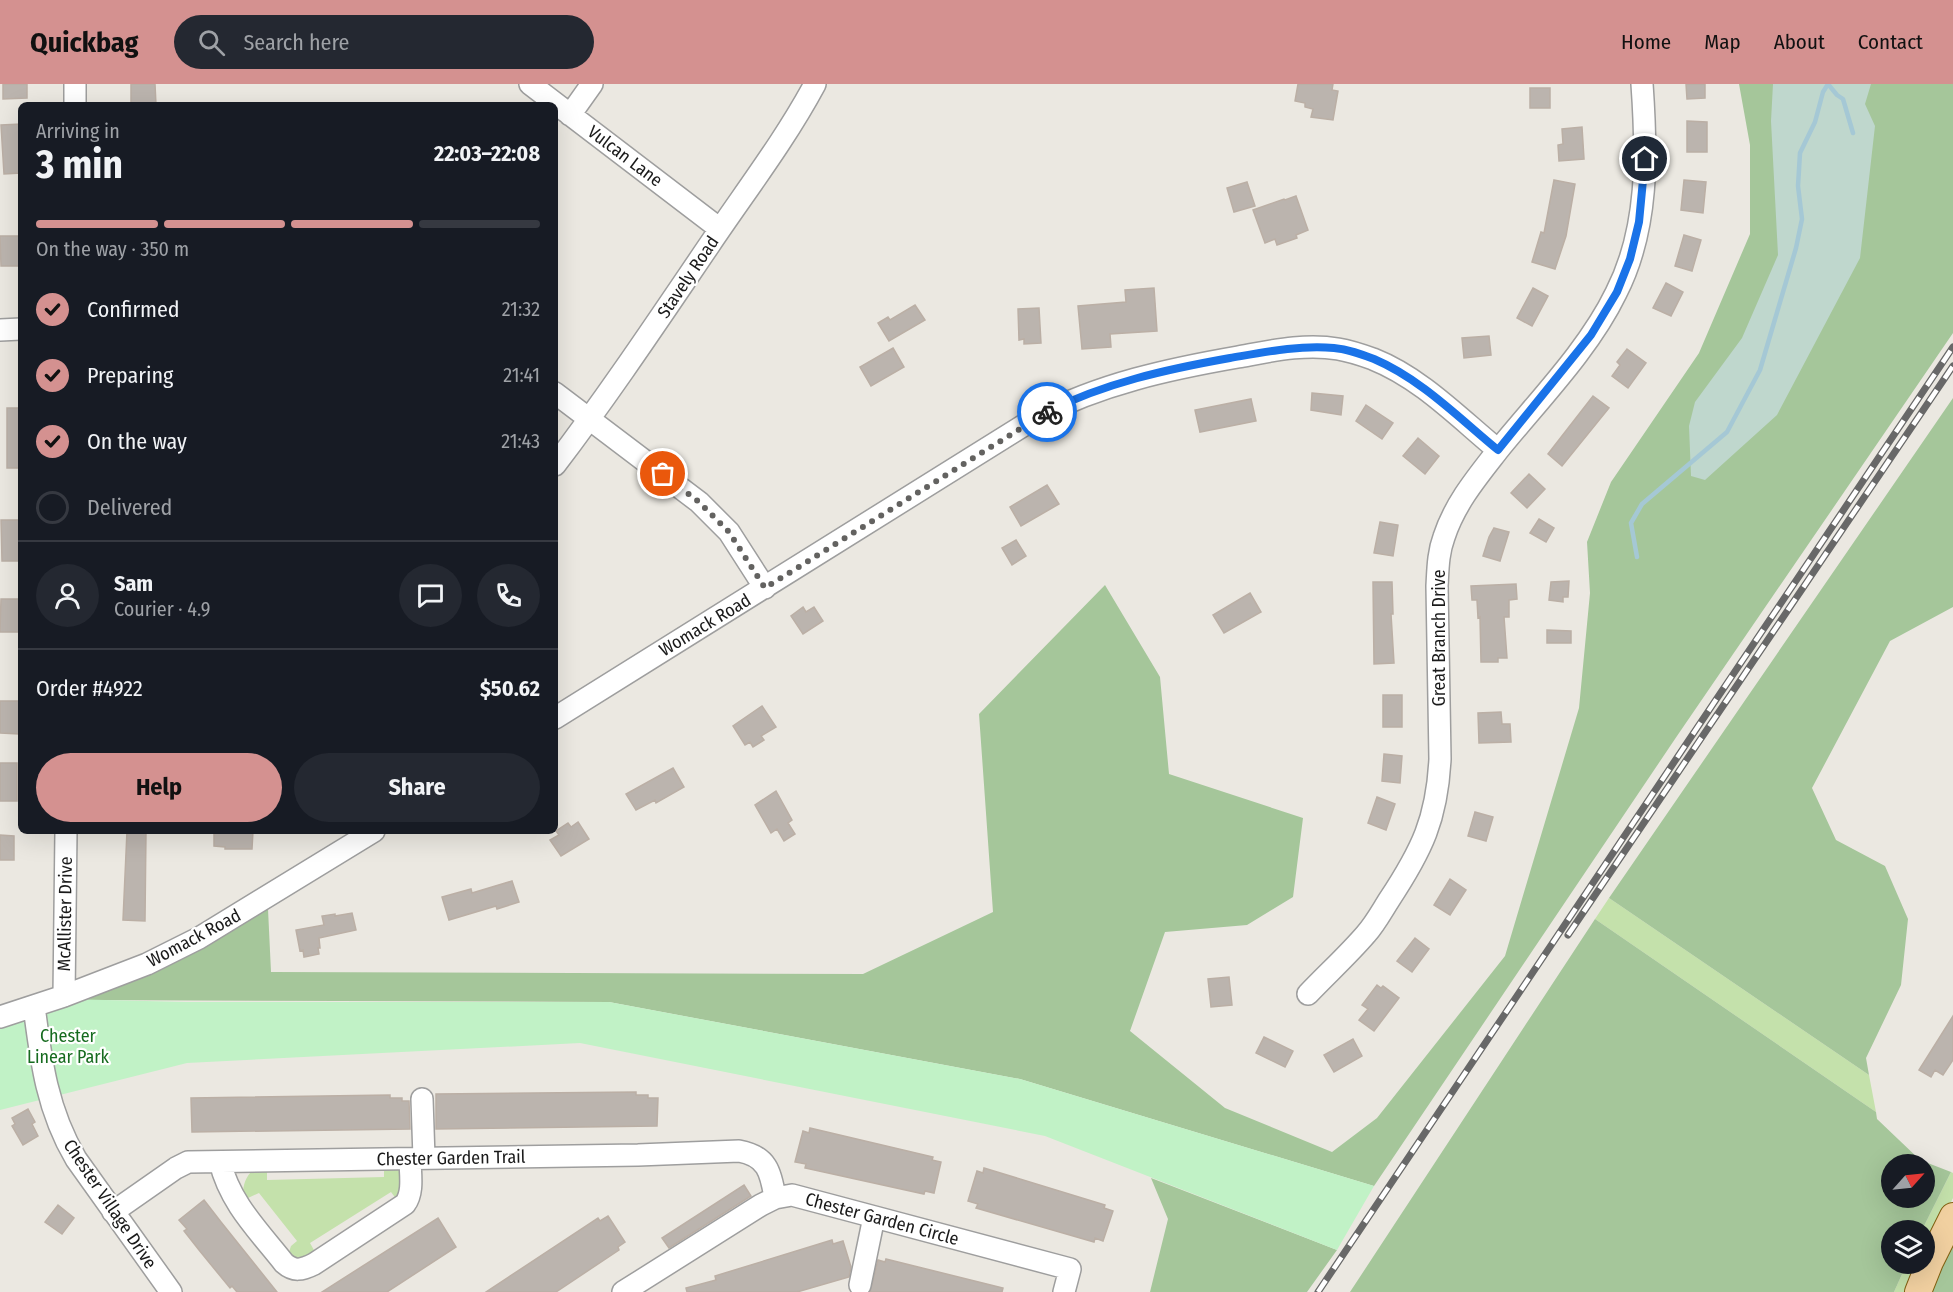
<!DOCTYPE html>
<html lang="en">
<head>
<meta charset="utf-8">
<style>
	:root { --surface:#171b24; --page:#242831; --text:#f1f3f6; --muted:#9ea1a6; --line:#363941; --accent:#d49190 }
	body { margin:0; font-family:"Fira Sans Condensed",sans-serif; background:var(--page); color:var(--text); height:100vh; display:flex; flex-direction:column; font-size:22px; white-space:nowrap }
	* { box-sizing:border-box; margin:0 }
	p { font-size:20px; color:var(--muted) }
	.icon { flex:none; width:33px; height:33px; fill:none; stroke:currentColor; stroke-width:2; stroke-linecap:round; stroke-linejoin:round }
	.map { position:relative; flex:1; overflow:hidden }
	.sheet { position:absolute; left:18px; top:18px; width:540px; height:732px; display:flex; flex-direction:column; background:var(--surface); border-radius:9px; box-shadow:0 6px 24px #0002 }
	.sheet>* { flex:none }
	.needle { width:39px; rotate:63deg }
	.controls { position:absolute; left:1881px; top:1070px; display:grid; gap:12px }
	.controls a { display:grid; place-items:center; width:54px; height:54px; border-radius:50%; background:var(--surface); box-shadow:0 6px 24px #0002; font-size:30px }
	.pin { position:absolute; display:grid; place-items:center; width:51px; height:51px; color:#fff; margin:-26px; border:3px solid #fff; border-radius:50%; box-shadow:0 2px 6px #0007 }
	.courier { position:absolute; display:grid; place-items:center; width:60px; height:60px; margin:-30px; border:4px solid #1a73e8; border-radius:50%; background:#fff; color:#222; box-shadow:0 2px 8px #0007 }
	.summary em { font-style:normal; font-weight:700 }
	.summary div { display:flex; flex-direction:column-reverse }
	.summary { display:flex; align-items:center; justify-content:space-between; height:102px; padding:0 18px }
	h1 { font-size:39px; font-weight:700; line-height:45px }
	.bar { display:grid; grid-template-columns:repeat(4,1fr); gap:9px 6px; align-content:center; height:72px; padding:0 18px }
	.bar i { height:8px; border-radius:4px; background:var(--line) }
	.bar .selected { background:var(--accent) }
	.bar p { grid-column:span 4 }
	.line { display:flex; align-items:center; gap:15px; padding:0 18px; border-top:2px solid var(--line) }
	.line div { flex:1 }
	.round { display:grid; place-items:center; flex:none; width:63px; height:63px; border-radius:32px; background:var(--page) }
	ol { padding:0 18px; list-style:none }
	li { display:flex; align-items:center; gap:18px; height:66px }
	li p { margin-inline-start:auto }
	li .icon { padding:6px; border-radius:50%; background:var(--accent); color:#111; stroke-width:4 }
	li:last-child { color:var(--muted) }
	li i { width:33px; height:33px; border:3px solid var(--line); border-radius:50% }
	.cta { display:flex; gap:12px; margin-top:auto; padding:12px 18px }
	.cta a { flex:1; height:69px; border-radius:36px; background:var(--accent); color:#111; font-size:24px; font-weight:700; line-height:69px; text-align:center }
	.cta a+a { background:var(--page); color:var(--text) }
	header { display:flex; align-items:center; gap:36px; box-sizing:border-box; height:84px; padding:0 30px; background:var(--accent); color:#111 }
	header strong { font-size:28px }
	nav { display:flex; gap:33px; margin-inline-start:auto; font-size:21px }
	.search { width:420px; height:54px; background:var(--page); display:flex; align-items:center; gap:15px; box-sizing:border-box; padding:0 21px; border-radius:33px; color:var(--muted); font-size:22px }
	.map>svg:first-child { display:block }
	.grass { fill:#c4e1ab }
	.forest { fill:#a5c69a; fill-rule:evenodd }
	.wetland { fill:#bfd7cd }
	.park { fill:#c1f2c6 }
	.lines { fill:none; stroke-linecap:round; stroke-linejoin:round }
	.stream { stroke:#a5c8d5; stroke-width:4.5 }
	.building { fill:#bbb4ae; stroke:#bbafa5; stroke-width:1.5 }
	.minor-casing { stroke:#9e9e9e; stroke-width:24 }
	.major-casing { stroke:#825f0f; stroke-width:28 }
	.minor { stroke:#fff; stroke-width:21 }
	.major { stroke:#f1d0a0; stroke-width:26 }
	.rail-casing { stroke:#686868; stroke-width:7 }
	.rail { stroke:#fff; stroke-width:4.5; stroke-dasharray:14; stroke-linecap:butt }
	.done { stroke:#636260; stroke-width:6; stroke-dasharray:0 10.8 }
	.route { stroke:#1a73e8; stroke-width:8 }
	.labels { text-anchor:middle; stroke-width:4.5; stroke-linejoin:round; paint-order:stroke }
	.street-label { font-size:18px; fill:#1a1a1a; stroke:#fff }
	.park-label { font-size:18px; fill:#166b1f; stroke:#fff }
</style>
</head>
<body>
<header>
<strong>Quickbag</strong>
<div class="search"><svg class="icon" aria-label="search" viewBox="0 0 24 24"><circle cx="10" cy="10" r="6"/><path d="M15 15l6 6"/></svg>Search here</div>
<nav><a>Home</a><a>Map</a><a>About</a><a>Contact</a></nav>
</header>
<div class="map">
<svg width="1953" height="1208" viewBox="0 0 1953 1208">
	<rect width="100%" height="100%" fill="#ebe8e1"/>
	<path class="grass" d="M1609,814L1869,991L1876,1028L1595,835Z
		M256,1083L267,1086V1096L384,1093V1084H398L405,1092L397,1116L391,1108L310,1159L315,1168L299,1176L289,1168L291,1162L297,1157L259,1109L248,1114L243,1108C244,1097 247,1091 256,1083Z
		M1951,1088L1953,1089V1114L1925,1171L1924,1146H1922Z
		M1907,1179H1921L1909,1208H1894Z"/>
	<path class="forest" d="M1739,0H1953V249L1677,652L1374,1102L1020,995L609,918L87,916L268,825L271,888L863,890L993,828L979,630L1105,501L1160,593L1169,690L1303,734L1293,813L1247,841L1165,848L1130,947L1225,1024L1332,1068L1377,1034L1505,872L1579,624L1590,509L1587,458L1611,398L1699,269L1750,150V61Z
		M1953,314V523L1890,557L1812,704L1836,756L1885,782L1908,835L1901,901L1866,974L1869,991L1609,814Z
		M1595,835L1876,1028L1877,1035L1920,1076L1951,1088L1922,1146H1892V1179H1907L1894,1208H1350ZM1892,1080H1924V1113H1892Z
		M1151,1094L1337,1166L1307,1208H1150L1168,1135Z
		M1953,1151V1208H1930Z"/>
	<path class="wetland" d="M1773,0H1871L1865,20L1875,42L1860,174L1777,331L1705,396L1691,392L1689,342L1695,318L1742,254L1778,171L1771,37Z"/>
	<path class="park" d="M64,915L186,918H609L1020,995L1374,1102L1337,1166L1045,1052L580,959L187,979L0,1026V934Z"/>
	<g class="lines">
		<path class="stream" d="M1828,0L1837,11L1843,15L1853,49
			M1637,473L1631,439L1642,420L1727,348L1760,286L1796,164L1802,135L1798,102L1800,69L1815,38L1823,8L1828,0"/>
	</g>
	<path class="building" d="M3,0H27V14L3,15Z
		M131,0H155L156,21H131Z
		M1298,0H1333L1332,6L1338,7L1333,36L1311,33L1313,25L1305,23V19L1295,17Z
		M1686,0H1705V14L1687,15Z
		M1530,4H1550V24H1530Z
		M1687,37L1707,38V68H1687Z
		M21,40V89L4,90L1,41Z
		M1582,43L1584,75L1559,77L1558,61L1563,60L1562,45Z
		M1554,96L1575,100L1566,152L1555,185L1532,178L1541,148L1544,149Z
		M1684,96L1706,98L1703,129L1681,126Z
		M1247,98L1255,122L1234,128L1227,104Z
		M1296,112L1308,146L1296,151L1297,154L1277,161L1275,155L1265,159L1253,126L1284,115L1285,116Z
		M1684,151L1701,156L1692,187L1675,182Z
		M0,152H21V182H1Z
		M1666,199L1683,208L1671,232L1653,224Z
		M1154,204L1157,247L1110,250L1111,263L1082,265L1078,222L1126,218L1125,206Z
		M1533,204L1548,212L1532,242L1517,234Z
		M915,221L925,236L889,257L878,239L888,233L890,236Z
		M1039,224L1041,259L1024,260V255L1019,256L1018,225Z
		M1489,252L1491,271L1464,274L1462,254Z
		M893,264L904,283L871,302L860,283Z
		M1627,265L1646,279L1628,304L1612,292L1620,281L1617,278Z
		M1312,309L1343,312L1341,331L1311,326Z
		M1593,312L1609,324L1562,382L1548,370Z
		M1251,315L1256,337L1200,348L1195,326Z
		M1366,321L1393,339L1382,355L1356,337Z
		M7,324H21V384H7Z
		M1418,354L1439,372L1425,390L1403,372Z
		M1529,390L1545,405L1527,424L1511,409Z
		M1047,401L1059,420L1021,442L1010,423Z
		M1539,435L1554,444L1546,458L1530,449Z
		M1,436H21V477H2Z
		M1380,438L1398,441L1393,472L1374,469Z
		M1494,444L1509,448L1500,477L1483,472L1489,453Z
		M1016,456L1026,472L1012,481L1002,464Z
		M1569,497L1568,513H1563V518L1549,516L1551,498Z
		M1373,498H1392L1393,530H1391L1394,579L1374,580Z
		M1516,500L1517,515L1509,516V533H1504L1507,574H1498V578H1481L1480,533L1478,534L1477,516H1472L1471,502Z
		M1250,509L1261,528L1224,549L1213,531Z
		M1,515H21V548H0Z
		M803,523L806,528L814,523L823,537L803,550L791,532Z
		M1547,546L1571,547V559H1547Z
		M1383,611H1402V643H1383Z
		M0,617H21L19,650L0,649Z
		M762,622L776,643L761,652L764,656L753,663L750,658L745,661L733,642Z
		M1501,628L1502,640H1510L1511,658L1479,659L1478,629Z
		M1384,670L1402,672L1400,699L1382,697Z
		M0,679H17V717H0Z
		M673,684L684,703L656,719L655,716L636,726L626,710Z
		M776,707L792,736L788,739L795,750L784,757L777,745L771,749L755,721Z
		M1377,713L1395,720L1386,746L1368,739Z
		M1475,728L1493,733L1486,757L1468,752Z
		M578,738L589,755L561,772L550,756L559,751L556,747L568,739L571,743Z
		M127,747H146L145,837L123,836Z
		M214,747H253L252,765H225V763L214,762Z
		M0,751L14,752V776H0Z
		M1450,795L1466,806L1450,831L1434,821Z
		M512,797L519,818L497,825L496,822L449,836L442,813L471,805L472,809Z
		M352,829L356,846L319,854L320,864H318L319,870L304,873L303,866L300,867L296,846L324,841L322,832L335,830V832Z
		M1415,854L1429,865L1412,888L1397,877Z
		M1229,893L1232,921L1211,923L1208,895Z
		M1377,901L1381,904L1383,902L1399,914L1374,947L1359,936L1368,925L1362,921Z
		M1953,932V976L1943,991L1935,986L1931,993L1919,986Z
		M1264,953L1293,967L1285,983L1256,969Z
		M1353,955L1362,972L1334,988L1324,971Z
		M636,1008V1011H648V1014H658L657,1042L436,1045V1010Z
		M390,1011V1014H402V1017H409L410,1045L192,1048L191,1014Z
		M28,1025L35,1038L32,1040L38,1052L23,1061L12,1042L15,1040L12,1034Z
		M810,1044L933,1073L932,1076L941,1078L934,1109L925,1107L924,1110L805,1084L806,1080L795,1078L803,1047L809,1049Z
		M984,1084L1105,1121L1104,1124L1113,1127L1103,1157L1095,1154L1094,1158L976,1124L978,1120L968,1117L977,1087L983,1089Z
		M744,1101L751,1112L669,1164L662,1154Z
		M204,1116L221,1138L277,1208H237L232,1202L230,1204L199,1166L184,1147L187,1145L179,1136Z
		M58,1121L74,1134L62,1150L45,1138Z
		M608,1132L625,1158L618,1163L619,1166L556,1208H486L598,1134L600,1137Z
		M438,1134L456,1163L387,1208H322Z
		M832,1156L833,1160L843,1157L851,1183L849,1193L797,1208H687L686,1204L716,1196L715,1192Z
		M886,1175L1003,1204L1002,1208H870L878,1176L885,1178Z"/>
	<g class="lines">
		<defs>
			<path id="minor" d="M75,0V21
				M530,0L720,145
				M570,31L592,0
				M0,246L21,245
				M555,309L699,418L729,448L765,504
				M555,381C609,310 659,235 710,160C745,108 785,56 815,0
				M555,634L1037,333C1100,300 1169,285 1238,273C1271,267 1305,259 1338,265C1350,267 1362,271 1373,275C1421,294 1459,334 1498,366
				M1308,910C1327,890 1348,871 1366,850C1375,840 1382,827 1389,816C1422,766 1437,735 1440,675L1437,502C1438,485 1438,469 1444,453C1455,419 1478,392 1499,365C1538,317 1589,265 1616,209C1649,145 1647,70 1642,0
				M64,912L66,747
				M34,922C41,977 47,1026 76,1075L171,1208
				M0,933L64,912L147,880L199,854L374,747
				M422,1015L424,1074
				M220,1078C230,1119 258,1146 284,1179C294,1188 302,1186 314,1180L405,1120C414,1108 410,1089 410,1075
				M113,1128L176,1084L188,1078L638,1071L739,1067C767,1072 771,1088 775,1114
				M860,1201L874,1133
				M623,1208L761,1121L775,1114L792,1111L1070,1185L1064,1208"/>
			<path id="major" d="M1918,1208L1930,1178L1953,1132"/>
		</defs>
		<use href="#minor" class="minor-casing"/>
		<use href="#major" class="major-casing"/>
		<use href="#minor" class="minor"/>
		<use href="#major" class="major"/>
		<defs>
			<path id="rail" d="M1568,851L1953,282
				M1318,1208L1953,263"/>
		</defs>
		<use href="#rail" class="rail-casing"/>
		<use href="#rail" class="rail"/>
	</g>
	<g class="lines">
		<path class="done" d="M663,390L699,418L729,448L765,504L1047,328"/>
		<path class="route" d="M1047,328C1104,299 1168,285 1230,274C1265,268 1299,261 1334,264C1348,265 1361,270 1374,275C1421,295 1459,334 1498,366L1591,251L1617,208L1630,175L1639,138L1645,75"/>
	</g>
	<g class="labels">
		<g class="street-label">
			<text transform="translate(625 72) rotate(37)" y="6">Vulcan Lane</text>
			<text transform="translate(688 193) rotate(-56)" y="6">Stavely Road</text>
			<text transform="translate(705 541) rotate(-31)" y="6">Womack Road</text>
			<text transform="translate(1439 554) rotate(-90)" y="6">Great Branch Drive</text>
			<text transform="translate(65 830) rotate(-89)" y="6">McAllister Drive</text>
			<text transform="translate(194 854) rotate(-28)" y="6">Womack Road</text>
			<text transform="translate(451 1074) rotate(-1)" y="6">Chester Garden Trail</text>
			<text transform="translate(110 1120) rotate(56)" y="6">Chester Village Drive</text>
			<text transform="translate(882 1135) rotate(15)" y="6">Chester Garden Circle</text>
		</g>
		<g class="park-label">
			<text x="68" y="958">Chester<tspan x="68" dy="21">Linear Park</tspan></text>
		</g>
	</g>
</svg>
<div class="controls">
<a><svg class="needle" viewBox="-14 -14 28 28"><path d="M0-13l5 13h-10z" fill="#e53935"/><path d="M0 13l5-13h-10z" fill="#9ea1a6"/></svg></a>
<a><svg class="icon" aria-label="layers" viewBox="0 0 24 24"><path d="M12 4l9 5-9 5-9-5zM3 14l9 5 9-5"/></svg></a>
</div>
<div class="pin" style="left:663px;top:390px;background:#ea580c"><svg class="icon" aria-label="bag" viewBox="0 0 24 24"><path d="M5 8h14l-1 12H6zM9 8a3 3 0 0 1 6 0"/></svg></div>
<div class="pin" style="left:1645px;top:75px;background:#1f2937"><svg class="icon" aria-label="home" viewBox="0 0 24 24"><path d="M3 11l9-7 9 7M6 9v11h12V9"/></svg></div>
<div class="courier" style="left:1047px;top:328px"><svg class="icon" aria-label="bike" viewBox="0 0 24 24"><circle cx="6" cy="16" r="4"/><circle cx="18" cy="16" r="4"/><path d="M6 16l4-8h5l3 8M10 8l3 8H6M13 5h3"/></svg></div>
<section class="sheet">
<div class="summary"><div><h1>3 min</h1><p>Arriving in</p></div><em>22:03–22:08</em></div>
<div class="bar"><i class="selected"></i><i class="selected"></i><i class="selected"></i><i></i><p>On the way · 350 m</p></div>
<ol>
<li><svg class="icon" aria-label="check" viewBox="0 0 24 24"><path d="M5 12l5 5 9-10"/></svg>Confirmed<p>21:32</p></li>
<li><svg class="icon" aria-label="check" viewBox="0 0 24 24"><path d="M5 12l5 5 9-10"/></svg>Preparing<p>21:41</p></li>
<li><svg class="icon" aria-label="check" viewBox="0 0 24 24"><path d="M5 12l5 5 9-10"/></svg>On the way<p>21:43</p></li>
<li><i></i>Delivered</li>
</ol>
<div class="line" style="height:108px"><a class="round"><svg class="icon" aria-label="person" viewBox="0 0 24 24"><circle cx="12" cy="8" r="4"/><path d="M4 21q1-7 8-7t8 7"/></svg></a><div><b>Sam</b><p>Courier · 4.9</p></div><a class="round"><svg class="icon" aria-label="chat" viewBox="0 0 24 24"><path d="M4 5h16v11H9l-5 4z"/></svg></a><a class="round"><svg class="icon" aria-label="phone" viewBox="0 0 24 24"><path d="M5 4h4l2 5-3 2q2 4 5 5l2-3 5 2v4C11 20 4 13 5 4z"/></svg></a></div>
<div class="line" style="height:78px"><div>Order #4922</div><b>$50.62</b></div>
<div class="cta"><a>Help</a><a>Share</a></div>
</section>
</div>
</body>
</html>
